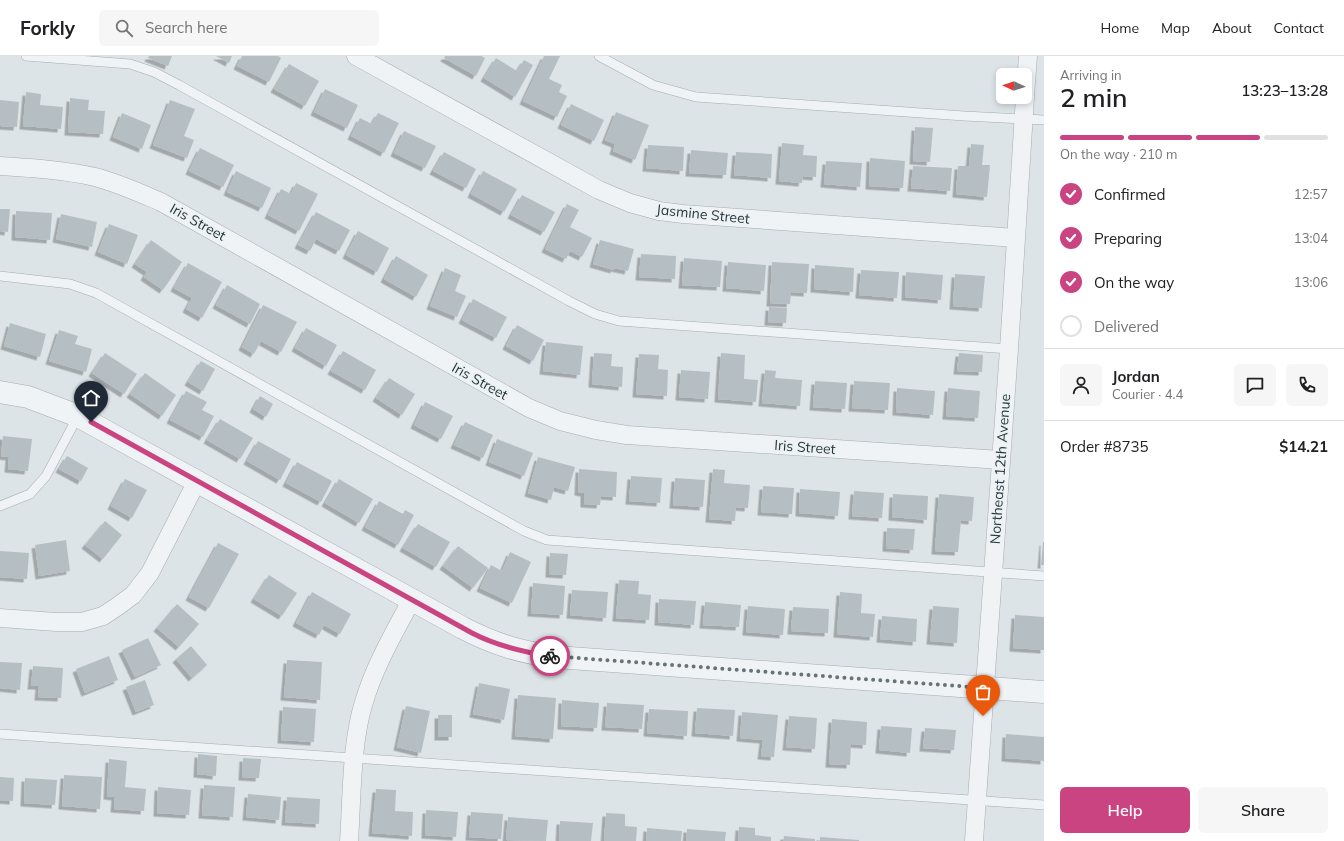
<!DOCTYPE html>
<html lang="en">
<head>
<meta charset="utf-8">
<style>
	:root { --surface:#fff; --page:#f6f6f6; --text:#202124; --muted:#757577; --line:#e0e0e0; --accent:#ca4481 }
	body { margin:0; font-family:Mulish,sans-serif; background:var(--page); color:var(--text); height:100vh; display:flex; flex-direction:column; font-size:15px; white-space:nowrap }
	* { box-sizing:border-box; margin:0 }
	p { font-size:13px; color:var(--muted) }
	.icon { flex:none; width:22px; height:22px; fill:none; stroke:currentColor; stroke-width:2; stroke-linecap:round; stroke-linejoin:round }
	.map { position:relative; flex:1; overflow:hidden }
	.side { display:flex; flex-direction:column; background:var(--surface); width:300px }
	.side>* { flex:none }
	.needle { width:26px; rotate:274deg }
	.fabs { position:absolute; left:996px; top:12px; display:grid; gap:8px }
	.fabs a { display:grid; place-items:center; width:36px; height:36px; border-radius:6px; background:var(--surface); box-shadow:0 2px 6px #0003; font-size:20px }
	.pin { position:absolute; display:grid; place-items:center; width:34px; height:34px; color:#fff; margin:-41px -17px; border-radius:50% 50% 50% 0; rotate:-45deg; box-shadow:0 0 4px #0007 }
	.pin .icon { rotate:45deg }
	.courier { position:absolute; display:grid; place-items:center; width:40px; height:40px; margin:-20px; border:3px solid #ca4481; border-radius:50%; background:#fff; color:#222; box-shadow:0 1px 5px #0007 }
	.head em { font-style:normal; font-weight:600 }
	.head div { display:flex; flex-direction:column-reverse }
	.head { display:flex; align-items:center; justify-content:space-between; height:68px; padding:0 16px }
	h1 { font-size:26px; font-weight:600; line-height:30px }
	.bar { display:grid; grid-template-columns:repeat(4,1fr); gap:6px 4px; align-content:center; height:48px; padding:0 16px }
	.bar i { height:5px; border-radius:3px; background:var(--line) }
	.bar .active { background:var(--accent) }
	.bar p { grid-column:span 4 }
	.line { display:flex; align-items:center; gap:10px; padding:0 16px; border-top:1px solid var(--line) }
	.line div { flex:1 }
	.round { display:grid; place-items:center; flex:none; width:42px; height:42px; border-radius:6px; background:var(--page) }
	ol { padding:0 16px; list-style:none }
	li { display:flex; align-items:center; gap:12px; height:44px }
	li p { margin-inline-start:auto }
	li .icon { padding:4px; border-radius:50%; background:var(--accent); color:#fff; stroke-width:4 }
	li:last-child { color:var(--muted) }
	li i { width:22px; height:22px; border:2px solid var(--line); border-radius:50% }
	.action { display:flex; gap:8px; margin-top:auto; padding:8px 16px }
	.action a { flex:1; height:46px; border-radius:6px; background:var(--accent); color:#fff; font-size:16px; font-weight:600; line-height:46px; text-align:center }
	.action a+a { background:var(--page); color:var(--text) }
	header { display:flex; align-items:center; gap:24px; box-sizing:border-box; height:56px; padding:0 20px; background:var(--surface); border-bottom:1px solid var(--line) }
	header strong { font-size:19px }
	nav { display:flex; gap:22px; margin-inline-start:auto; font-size:14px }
	.search { width:280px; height:36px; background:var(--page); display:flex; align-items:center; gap:10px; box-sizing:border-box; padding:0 14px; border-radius:6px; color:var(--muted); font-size:15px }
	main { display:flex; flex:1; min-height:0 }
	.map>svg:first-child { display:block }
	.building { fill:#b5bfc3; filter:url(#shadow) }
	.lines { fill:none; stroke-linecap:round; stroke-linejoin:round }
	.service-casing { stroke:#a3acb1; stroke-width:10 }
	.minor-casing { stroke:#a3acb1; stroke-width:19 }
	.tertiary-casing { stroke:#a3acb1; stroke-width:23 }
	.service { stroke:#f0f3f5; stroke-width:9 }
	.minor { stroke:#f0f3f5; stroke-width:18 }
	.tertiary { stroke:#f0f3f5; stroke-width:22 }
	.done { stroke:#677378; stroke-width:4; stroke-dasharray:0 7.2 }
	.route { stroke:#ca4481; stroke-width:5 }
	.labels { text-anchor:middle; stroke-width:3.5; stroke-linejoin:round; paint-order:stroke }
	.street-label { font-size:14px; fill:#27363d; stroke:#ecf2f4 }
</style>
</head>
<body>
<header>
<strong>Forkly</strong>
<div class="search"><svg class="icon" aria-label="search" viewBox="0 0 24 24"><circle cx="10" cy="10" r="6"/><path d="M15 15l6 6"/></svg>Search here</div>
<nav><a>Home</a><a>Map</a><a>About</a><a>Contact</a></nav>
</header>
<main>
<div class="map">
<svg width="1044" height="785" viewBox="0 0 1044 785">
	<defs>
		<filter id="shadow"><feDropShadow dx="-3.5" dy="3.5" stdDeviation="0" flood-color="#0004"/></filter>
	</defs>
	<rect width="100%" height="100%" fill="#dde4e7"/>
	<path class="building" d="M149,0H172L168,10L148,2Z
		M216,0H232L229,7Z
		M242,0H278L281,2L269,26L237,10Z
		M445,0H481L485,2L476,20L444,2Z
		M544,0H560L549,23L562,29L559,36L567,40L557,61L523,45Z
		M496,2L517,15L524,4L533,9L515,41L484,22Z
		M289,8L319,25L305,50L274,33Z
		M325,33L358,49L347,72L314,56Z
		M26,36L41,38L40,49L63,51L61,73L23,70Z
		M70,42L89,44L88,54L105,55L103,78L68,76Z
		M0,44L19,46L17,71L0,70Z
		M170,44L195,53L184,80L194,84L187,102L153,89Z
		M571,48L604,64L594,85L561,69Z
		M616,56L649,69L635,104L613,95L615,88L605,84Z
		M122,57L151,69L142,93L113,81Z
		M378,57L399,67L384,97L351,80L360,62L372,68Z
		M915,71L933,72L930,106L913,105Z
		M404,75L436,90L425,112L394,97Z
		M782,87L804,89L803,99L817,100L816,121L803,120L802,127L779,125Z
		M971,88L984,89L982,109H990L987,141L956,138L958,110H969Z
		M648,89L684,91L683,115L646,112Z
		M200,92L234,109L223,131L189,115Z
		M691,94L728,97L726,119L689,117Z
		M444,96L476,113L466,132L433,115Z
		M736,96L772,98L771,122L734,119Z
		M870,102L905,105L903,132L869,130Z
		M826,105L862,107L860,131L824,128Z
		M913,110L952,112L950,135L911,132Z
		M236,115L271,132L262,152L227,136Z
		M483,115L517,133L504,156L471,138Z
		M296,127L318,138L299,175L268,159L281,133L291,138Z
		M522,139L555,156L544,176L511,159Z
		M567,148L579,154L570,171L592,182L582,201L570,195L566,203L545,193Z
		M0,153H10L8,176L0,175Z
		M16,155L52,157L50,184L15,181Z
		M316,156L350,174L339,195L316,183L310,195L298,189Z
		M61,158L97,166L92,191L56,183Z
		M109,168L138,179L127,208L98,196Z
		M358,175L389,192L377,216L346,199Z
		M151,184L182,206L163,234L144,221L147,216L135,208Z
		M600,184L634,193L628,215L614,212V214L593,208Z
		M641,198L676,200L675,223L639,221Z
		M396,200L428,219L416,241L384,223Z
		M684,202L722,205L720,231L682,229Z
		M728,206L766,209L764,235L726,232Z
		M772,206L809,208L807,237L791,236L790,248L770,247Z
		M188,207L222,226L202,262L186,253L192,242L174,232Z
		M815,209L854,212L853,236L814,233Z
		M445,212L461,219L455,235L466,240L457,261L430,250Z
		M861,214L899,216L897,242L859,239Z
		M906,216L943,219L941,244L905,241Z
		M955,218L985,220L982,252L953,250Z
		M227,229L260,248L250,268L216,249Z
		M473,243L507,261L496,282L462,264Z
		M263,249L297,266L281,296L261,285L254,298L242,291Z
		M769,251L787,252L786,267L768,266Z
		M10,267L46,278L40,301L4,290Z
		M517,269L544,284L533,305L506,290Z
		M306,272L337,289L326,310L295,292Z
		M59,274L78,280L75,288L92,293L86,316L49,305Z
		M546,286L583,290L580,319L543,315Z
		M343,295L376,314L365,334L331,315Z
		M105,297L137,318L124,338L92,317Z
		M594,297L612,298L611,310L623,311L622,331L592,328Z
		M721,297L745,299L744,323L758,324L756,346L718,343Z
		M959,297L983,299L982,316L957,315Z
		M639,298L659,299L658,313L668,314L667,340L636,338Z
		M201,305L215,313L203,335L188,326Z
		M681,314L710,316L708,343L679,341Z
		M765,314L776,315L775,322L802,324L800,350L762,347Z
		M145,317L176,339L162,360L130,338Z
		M389,322L415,338L402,359L376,342Z
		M815,325L847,327L845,353L813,351Z
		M854,325L890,327L888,354L852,352Z
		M897,332L935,335L933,359L896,356Z
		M948,332L980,335L978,362L946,360Z
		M186,335L207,346L202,354L214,360L203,381L170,364Z
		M260,340L273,348L266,361L253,353Z
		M425,346L453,360L441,383L414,369Z
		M220,363L253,382L240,403L207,384Z
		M465,366L493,379L483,402L454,389Z
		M3,380L32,383L28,415L8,413L9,401L1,400Z
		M497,383L533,397L524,420L489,406Z
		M258,385L291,403L280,424L247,405Z
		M67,400L88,412L81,425L59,413Z
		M538,401L575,411L568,435L554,431L551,444L528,437Z
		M297,406L332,425L321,446L286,427Z
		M579,413L617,416L616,441L601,440L600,449L584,448V437L578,436Z
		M713,413L725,414L724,427L750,429L748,452L736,451L735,465L709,463Z
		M631,420L662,422L660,447L629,445Z
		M675,422L705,424L703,451L673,449Z
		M125,423L147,434L132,462L111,450Z
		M339,423L373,443L359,467L325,447Z
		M763,430L794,432L792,458L761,456Z
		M800,433L840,436L838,460L799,457Z
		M854,435L884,437L882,462L852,460Z
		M893,438L928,440L927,464L892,461Z
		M939,438L974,441L972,465L961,464L958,496L935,495Z
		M379,445L403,458L405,454L414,459L398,489L365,471Z
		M105,465L122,479L103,503L85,489Z
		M418,468L450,486L436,511L403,492Z
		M887,472L915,473L913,494L886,492Z
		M66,484L70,515L39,520L35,489Z
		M1043,486H1044V509H1041Z
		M218,487L239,498L209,552L189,541Z
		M458,490L488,512L473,532L443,510Z
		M0,495L29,497L27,523L0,521Z
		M510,496L531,506L512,547L480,532L491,509L502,515Z
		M550,497L568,498L566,519L549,518Z
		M269,519L297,537L282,560L254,543Z
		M619,524L639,525L638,538L651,539L649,564L616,562Z
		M533,527L565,530L563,559L531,557Z
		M572,534L608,536L606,562L570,559Z
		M312,536L351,558L340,578L324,569L319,579L296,567Z
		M840,536L862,538L861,557L875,558L873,581L837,578Z
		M659,543L696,545L694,569L658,566Z
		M705,546L741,549L739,571L703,569Z
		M177,548L199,568L179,591L157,572Z
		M748,550L785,553L783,579L746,576Z
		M933,550L959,552L957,587L930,585Z
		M793,551L829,553L828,577L791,575Z
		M1015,559L1044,561V594L1013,592Z
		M882,560L917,563L916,586L880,583Z
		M148,582L161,609L135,621L122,594Z
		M191,590L207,609L192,622L176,603Z
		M109,600L118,624L85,637L76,613Z
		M287,604L322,606L320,644L284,641Z
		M0,606L22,607L20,634L0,632Z
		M33,610L63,612L61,642L38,641L39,630H31Z
		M145,624L154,649L136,656L126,631Z
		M479,627L510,633L504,664L473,658Z
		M518,639L556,642L553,683L515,680Z
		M562,644L599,647L597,672L561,670Z
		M607,647L644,649L642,673L605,671Z
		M406,650L430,655L421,697L397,691Z
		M283,651L316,653L314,686L281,684Z
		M697,652L735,654L733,680L695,677Z
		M649,653L688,655L687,680L647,677Z
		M742,656L778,659L774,701L761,700L763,684L740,682Z
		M438,659H452V681H438Z
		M789,660L817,662L815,693L786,691Z
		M832,663L867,666L866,689L851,688L850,709L829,708Z
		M881,670L912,672L910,697L879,694Z
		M925,672L956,674L954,694L923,692Z
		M1006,678L1044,681V705L1005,702Z
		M198,698L217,700L216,720L197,718Z
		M243,702L261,703L259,722L242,721Z
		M109,703L127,705L125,731L146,733L144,755L114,753L115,741L107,740Z
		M64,719L102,721L100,753L62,750Z
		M0,721L14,722L13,745L0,744Z
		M25,722L57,724L55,749L24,747Z
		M204,729L235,731L233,761L202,759Z
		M158,731L191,734L189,759L157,757Z
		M376,733L396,734L395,755L413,756L412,780L372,777Z
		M248,738L281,741L279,764L246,761Z
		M287,741L320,743L319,768L285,766Z
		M426,754L458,756L456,781L425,779Z
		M471,756L503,758L501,783L469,781Z
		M606,757L625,758V770L637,771L636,785H604Z
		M508,761L548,764L546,785L506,784Z
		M560,765L593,767L591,785H559Z
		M739,771L755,772V779L771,781V785H738Z
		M647,772L682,775L681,785H646Z
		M687,773L726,776L725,785H686Z
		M784,780L815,783V785H783Z
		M820,781L859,784V785H820Z"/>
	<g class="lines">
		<defs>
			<path id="service" d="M26,0L130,8L154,16L179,29L569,245L595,258L619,265L1009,293
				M599,0L653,29L696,41L964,60L1044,64
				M0,220L70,228L96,237L524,475L547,484L1044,520
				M0,450L30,438L46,420L78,360
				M0,678L1044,749"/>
			<path id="minor" d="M356,0L599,134L630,147L659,155L683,158L1016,182
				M1025,40L1028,0
				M0,110C32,112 64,114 95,121C118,127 140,137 161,146L529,352L560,365L596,374L627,379L1001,404
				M0,562L56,566H82L103,560L118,550L133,539L150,517L197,425
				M349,785C352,742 351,687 364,646C375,609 394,577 412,543
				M974,785L1009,293L1025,41"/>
			<path id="tertiary" d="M0,336L28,341L78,360L463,572C496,589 520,596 556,601L1044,636"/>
		</defs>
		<use href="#service" class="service-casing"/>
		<use href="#minor" class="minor-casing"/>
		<use href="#tertiary" class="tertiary-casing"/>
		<use href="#service" class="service"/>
		<use href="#minor" class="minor"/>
		<use href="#tertiary" class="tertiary"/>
	</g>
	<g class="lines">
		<path class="done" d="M550,600L985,632L983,660"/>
		<path class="route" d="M91,366L472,577C497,590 523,596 550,600"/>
	</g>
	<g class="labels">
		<g class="street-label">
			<text transform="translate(703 158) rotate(6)" y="5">Jasmine Street</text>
			<text transform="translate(198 166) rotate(29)" y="5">Iris Street</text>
			<text transform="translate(480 325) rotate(29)" y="5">Iris Street</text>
			<text transform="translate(805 391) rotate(4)" y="5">Iris Street</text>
			<text transform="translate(1000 413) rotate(-86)" y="5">Northeast 12th Avenue</text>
		</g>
	</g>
</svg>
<div class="fabs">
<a><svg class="needle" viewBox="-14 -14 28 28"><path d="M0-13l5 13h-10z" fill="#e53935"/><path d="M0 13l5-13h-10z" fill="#757577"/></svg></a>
</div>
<div class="pin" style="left:983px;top:660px;background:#ea580c"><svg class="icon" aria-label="bag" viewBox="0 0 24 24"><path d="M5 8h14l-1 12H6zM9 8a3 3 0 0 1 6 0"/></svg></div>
<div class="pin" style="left:91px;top:366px;background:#1f2937"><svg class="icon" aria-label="home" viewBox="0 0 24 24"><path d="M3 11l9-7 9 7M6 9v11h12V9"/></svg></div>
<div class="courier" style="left:550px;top:600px"><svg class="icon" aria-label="bike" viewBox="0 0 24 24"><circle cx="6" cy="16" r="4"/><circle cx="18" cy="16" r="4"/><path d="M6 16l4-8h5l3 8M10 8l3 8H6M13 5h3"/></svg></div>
</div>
<section class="side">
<div class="head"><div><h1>2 min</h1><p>Arriving in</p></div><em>13:23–13:28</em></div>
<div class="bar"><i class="active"></i><i class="active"></i><i class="active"></i><i></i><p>On the way · 210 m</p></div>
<ol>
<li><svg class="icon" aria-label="check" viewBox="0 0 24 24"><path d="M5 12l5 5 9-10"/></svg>Confirmed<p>12:57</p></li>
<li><svg class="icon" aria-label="check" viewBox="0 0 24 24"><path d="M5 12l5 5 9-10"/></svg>Preparing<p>13:04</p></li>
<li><svg class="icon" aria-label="check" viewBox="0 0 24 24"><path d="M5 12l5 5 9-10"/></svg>On the way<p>13:06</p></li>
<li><i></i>Delivered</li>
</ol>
<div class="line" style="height:72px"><a class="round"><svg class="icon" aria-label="person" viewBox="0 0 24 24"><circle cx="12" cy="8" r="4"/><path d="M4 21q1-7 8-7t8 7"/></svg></a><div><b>Jordan</b><p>Courier · 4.4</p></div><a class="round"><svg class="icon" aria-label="chat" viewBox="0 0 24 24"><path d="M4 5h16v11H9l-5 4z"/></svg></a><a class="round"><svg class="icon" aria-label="phone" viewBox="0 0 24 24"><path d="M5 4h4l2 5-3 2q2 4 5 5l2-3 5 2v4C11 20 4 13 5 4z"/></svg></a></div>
<div class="line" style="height:52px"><div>Order #8735</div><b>$14.21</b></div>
<div class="action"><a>Help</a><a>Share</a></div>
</section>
</main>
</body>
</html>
